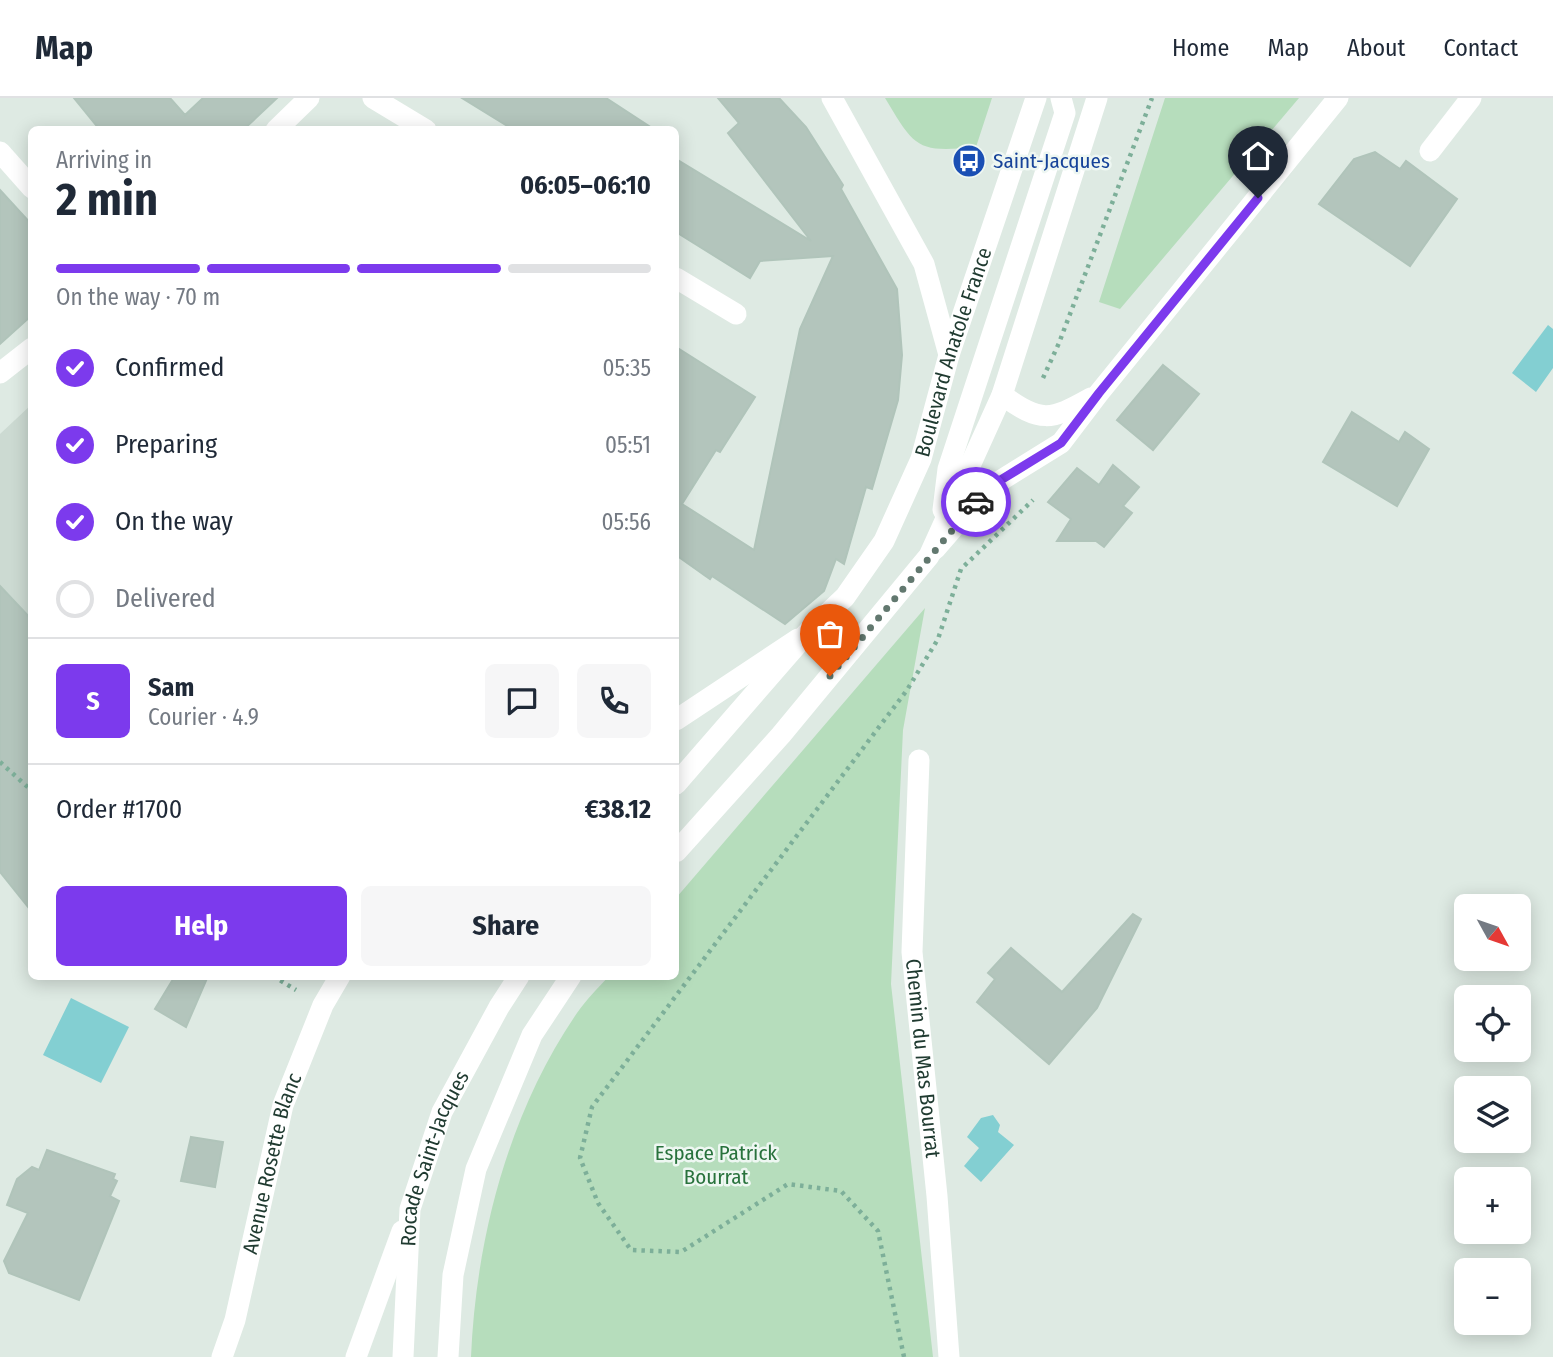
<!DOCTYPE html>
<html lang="en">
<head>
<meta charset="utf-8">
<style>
	:root { --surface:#fff; --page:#f6f6f7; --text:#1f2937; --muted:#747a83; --line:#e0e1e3; --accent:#7c3aed }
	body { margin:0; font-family:"Fira Sans Condensed",sans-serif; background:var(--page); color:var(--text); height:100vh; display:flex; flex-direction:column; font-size:26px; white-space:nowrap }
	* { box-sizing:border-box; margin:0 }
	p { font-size:23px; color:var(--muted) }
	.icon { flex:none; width:38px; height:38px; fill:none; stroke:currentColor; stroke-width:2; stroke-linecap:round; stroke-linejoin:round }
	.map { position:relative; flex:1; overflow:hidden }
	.drawer { position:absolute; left:28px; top:28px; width:651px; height:854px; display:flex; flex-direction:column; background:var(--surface); border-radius:10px; box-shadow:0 4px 18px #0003 }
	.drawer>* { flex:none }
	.needle { width:46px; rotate:130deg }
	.controls { position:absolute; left:1454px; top:796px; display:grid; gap:14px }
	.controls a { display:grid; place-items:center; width:77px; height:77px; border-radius:10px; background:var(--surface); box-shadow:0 4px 18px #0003; font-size:35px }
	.pin { position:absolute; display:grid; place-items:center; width:60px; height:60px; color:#fff; margin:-72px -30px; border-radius:50% 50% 50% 0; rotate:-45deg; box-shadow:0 0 7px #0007 }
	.pin .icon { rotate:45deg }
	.courier { position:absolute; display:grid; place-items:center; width:70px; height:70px; margin:-35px; border:5px solid #7c3aed; border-radius:50%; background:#fff; color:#222; box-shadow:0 2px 9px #0007 }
	.head em { font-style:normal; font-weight:700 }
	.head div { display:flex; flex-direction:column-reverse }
	.head { display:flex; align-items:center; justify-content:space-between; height:119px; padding:0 28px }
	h1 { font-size:46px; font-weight:700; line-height:52px }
	.bar { display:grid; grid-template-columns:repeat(4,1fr); gap:10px 7px; align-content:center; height:84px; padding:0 28px }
	.bar i { height:9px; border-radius:5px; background:var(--line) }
	.bar .on { background:var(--accent) }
	.bar p { grid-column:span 4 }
	.line { display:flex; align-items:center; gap:18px; padding:0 28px; border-top:2px solid var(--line) }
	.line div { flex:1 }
	.round { display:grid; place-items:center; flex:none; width:74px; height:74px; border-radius:10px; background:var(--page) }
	ol { padding:0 28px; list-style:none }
	li { display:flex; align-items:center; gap:21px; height:77px }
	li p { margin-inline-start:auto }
	li .icon { padding:7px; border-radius:50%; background:var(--accent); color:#fff; stroke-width:4 }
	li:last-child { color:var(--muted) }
	li i { width:38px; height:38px; border:4px solid var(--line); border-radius:50% }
	.action { display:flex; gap:14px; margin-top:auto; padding:14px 28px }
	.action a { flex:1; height:80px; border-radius:10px; background:var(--accent); color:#fff; font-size:28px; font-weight:700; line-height:80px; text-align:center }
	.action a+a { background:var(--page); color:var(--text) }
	header { display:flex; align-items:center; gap:42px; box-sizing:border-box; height:98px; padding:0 35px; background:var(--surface); border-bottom:2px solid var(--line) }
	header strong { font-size:33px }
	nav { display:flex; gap:38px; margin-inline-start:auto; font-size:24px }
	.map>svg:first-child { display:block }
	.built { fill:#ccdad2 }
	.green { fill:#b6ddbc }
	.water { fill:#83cfd2 }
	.building { fill:#b3c5bc; stroke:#b0c4ba; stroke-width:2 }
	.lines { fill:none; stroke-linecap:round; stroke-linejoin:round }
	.path { stroke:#7daf99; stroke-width:4.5; stroke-dasharray:3.5 5; stroke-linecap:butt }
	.lane { stroke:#fff; stroke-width:21 }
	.street { stroke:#fff; stroke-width:21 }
	.secondary { stroke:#fff; stroke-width:21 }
	.done { stroke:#62786f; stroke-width:7; stroke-dasharray:0 12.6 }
	.route { stroke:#7c3aed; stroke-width:9 }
	.labels { text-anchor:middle; stroke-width:5; stroke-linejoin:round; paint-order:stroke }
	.transit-label { font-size:21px; fill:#164399; stroke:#eef7f2; text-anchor:start }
	.street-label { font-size:21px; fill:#1f3a30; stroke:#eef7f2 }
	.park-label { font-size:21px; fill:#28723c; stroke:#eef7f2 }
</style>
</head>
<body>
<header>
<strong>Map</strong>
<nav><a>Home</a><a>Map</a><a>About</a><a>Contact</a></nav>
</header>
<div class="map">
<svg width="1553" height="1259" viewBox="0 0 1553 1259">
	<rect width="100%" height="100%" fill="#deeae3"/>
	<path class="built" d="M31,307V668L0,639V336Z"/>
	<path class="green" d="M885,0H992L976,49C917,55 915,50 885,0Z
		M1165,0H1299L1120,211L1099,204Z
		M925,510L903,632L891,886L933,1259H471C476,1140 509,1014 577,915C586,902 598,890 608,879L676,878V800Z"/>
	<path class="water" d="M1548,227L1553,231V270L1536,294L1512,275Z
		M71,900L129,929L101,985L43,957Z
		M993,1017L1000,1027L998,1034L1014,1047L981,1084L964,1068L979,1050L967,1039L981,1020Z"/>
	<path class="building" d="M74,0H170L185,17L203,0H277L243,32H100Z
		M462,0H606L655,32H514Z
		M718,0H779L806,29L843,87L841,91L897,191L902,257L898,302L872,391L866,389L844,466L836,461L824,493L785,526L712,478L710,481L676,457V249L755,299L720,354L716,352L682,406L754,452L800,231L833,158L760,163L750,180L676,134V61L811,143L728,35L739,25Z
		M1375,54L1400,71L1406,63L1457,101L1410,168L1319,106L1354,61Z
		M0,92L32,127V217L0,246Z
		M1163,267L1199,296L1153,352L1117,322Z
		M1352,314L1399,344L1405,334L1429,351L1397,408L1323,364Z
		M1113,367L1139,389L1123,408L1132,415L1104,449L1096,443H1057L1071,421L1048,404L1077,370L1099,387Z
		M0,488L32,522V814L0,774Z
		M1133,816L1141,821L1097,910L1049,966L977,904L995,881L988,875L1011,850L1062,894Z
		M175,878H208L186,929L155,911Z
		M191,1039L223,1044L215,1089L181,1083Z
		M47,1052L115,1076L113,1081L117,1083L110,1098L119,1103L79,1202L9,1175L4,1163L28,1115L7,1107L17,1081L32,1069L39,1072Z"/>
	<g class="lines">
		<path class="path" d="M1043,280L1059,245L1152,0
			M0,664L32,693
			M273,878L296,892
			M904,1259L878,1133L841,1093L788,1086L681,1154L631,1152L598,1105L580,1060L592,1009L907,592L938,541L961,471L1033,402"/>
		<g class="lane">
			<path d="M1430,53L1471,0"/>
			<path id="s1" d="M919,662L912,854L937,1098L949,1259"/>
		</g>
		<g class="street">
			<path d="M373,0L426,32"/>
			<path d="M832,0L924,166L949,257"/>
			<path d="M276,32L309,0"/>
			<path d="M0,54L32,90"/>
			<path d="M676,180L736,216"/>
			<path d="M0,275L32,250"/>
			<path d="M1002,297C1041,325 1050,323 1091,300"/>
			<path d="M935,451L987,391L1061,345L1099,295L1338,0"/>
			<path d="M676,622L798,541"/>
			<path id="s2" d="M222,1259L235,1222L283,1007L323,907L340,878"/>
		</g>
		<g class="secondary">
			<path d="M943,412L948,371L1065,15L1061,0"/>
			<path id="s3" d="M676,686L808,534L845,499L884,443L921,361L949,257L1036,0"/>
			<path d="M676,754L781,637L929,458L1002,297L1097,0"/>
			<path d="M356,1259L402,1133"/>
			<path id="s4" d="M403,1259L410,1111L442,1014L499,909L519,878"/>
			<path d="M448,1259L453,1177L476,1071L532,937L571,878"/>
		</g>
	</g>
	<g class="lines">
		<path class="done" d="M830,578L976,404"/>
		<path class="route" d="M976,404L986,391L1061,345L1099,295L1258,100"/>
	</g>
	<defs>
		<symbol id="bus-disc" viewBox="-11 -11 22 22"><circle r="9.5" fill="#1a4fb4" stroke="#eef7f2"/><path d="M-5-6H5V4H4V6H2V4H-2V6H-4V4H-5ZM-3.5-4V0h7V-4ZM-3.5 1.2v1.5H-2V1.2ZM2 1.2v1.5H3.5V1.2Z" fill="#fff"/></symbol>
	</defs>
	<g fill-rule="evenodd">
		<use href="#bus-disc" x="950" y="44" width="38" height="38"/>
	</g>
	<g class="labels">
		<g class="transit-label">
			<text x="993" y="70">Saint-Jacques</text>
		</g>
		<g class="street-label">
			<text dy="7" stroke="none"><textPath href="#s3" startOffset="522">Boulevard Anatole France</textPath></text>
			<text dy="7" stroke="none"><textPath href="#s1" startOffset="299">Chemin du Mas Bourrat</textPath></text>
			<text dy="7" stroke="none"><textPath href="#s4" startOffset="203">Rocade Saint-Jacques</textPath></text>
			<text dy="7" stroke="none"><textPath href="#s2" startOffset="200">Avenue Rosette Blanc</textPath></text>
		</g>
		<g class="park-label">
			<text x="716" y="1062">Espace Patrick<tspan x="716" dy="24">Bourrat</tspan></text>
		</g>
	</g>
</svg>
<div class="controls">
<a><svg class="needle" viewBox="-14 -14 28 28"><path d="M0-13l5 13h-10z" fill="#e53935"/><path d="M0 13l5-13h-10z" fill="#747a83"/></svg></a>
<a><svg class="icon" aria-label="locate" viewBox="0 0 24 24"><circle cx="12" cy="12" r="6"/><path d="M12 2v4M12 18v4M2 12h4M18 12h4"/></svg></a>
<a><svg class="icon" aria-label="layers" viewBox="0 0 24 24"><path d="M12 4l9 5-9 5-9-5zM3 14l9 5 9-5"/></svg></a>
<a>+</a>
<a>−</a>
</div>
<div class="pin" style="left:830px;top:578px;background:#ea580c"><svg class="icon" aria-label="bag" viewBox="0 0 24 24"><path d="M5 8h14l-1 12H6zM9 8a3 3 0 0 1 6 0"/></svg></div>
<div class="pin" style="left:1258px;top:100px;background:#1f2937"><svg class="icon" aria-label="home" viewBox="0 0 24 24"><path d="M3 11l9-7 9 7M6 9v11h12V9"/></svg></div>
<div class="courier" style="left:976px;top:404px"><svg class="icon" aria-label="car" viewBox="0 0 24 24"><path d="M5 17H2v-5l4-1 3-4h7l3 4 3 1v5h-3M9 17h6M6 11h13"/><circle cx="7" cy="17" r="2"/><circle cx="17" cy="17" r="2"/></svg></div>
<section class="drawer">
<div class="head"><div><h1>2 min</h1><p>Arriving in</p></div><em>06:05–06:10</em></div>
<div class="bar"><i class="on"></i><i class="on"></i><i class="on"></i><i></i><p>On the way · 70 m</p></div>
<ol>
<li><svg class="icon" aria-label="check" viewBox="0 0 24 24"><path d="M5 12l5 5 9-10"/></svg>Confirmed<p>05:35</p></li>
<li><svg class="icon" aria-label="check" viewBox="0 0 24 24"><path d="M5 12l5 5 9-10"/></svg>Preparing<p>05:51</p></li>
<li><svg class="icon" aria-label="check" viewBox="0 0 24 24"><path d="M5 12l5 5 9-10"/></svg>On the way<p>05:56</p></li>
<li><i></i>Delivered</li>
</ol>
<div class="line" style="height:126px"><b class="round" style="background:var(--accent);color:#fff">S</b><div><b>Sam</b><p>Courier · 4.9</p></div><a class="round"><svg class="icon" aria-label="chat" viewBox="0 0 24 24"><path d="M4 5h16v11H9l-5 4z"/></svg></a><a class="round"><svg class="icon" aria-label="phone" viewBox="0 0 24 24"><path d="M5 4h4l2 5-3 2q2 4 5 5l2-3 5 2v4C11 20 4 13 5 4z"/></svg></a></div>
<div class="line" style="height:91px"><div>Order #1700</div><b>€38.12</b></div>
<div class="action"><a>Help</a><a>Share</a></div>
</section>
</div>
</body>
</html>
